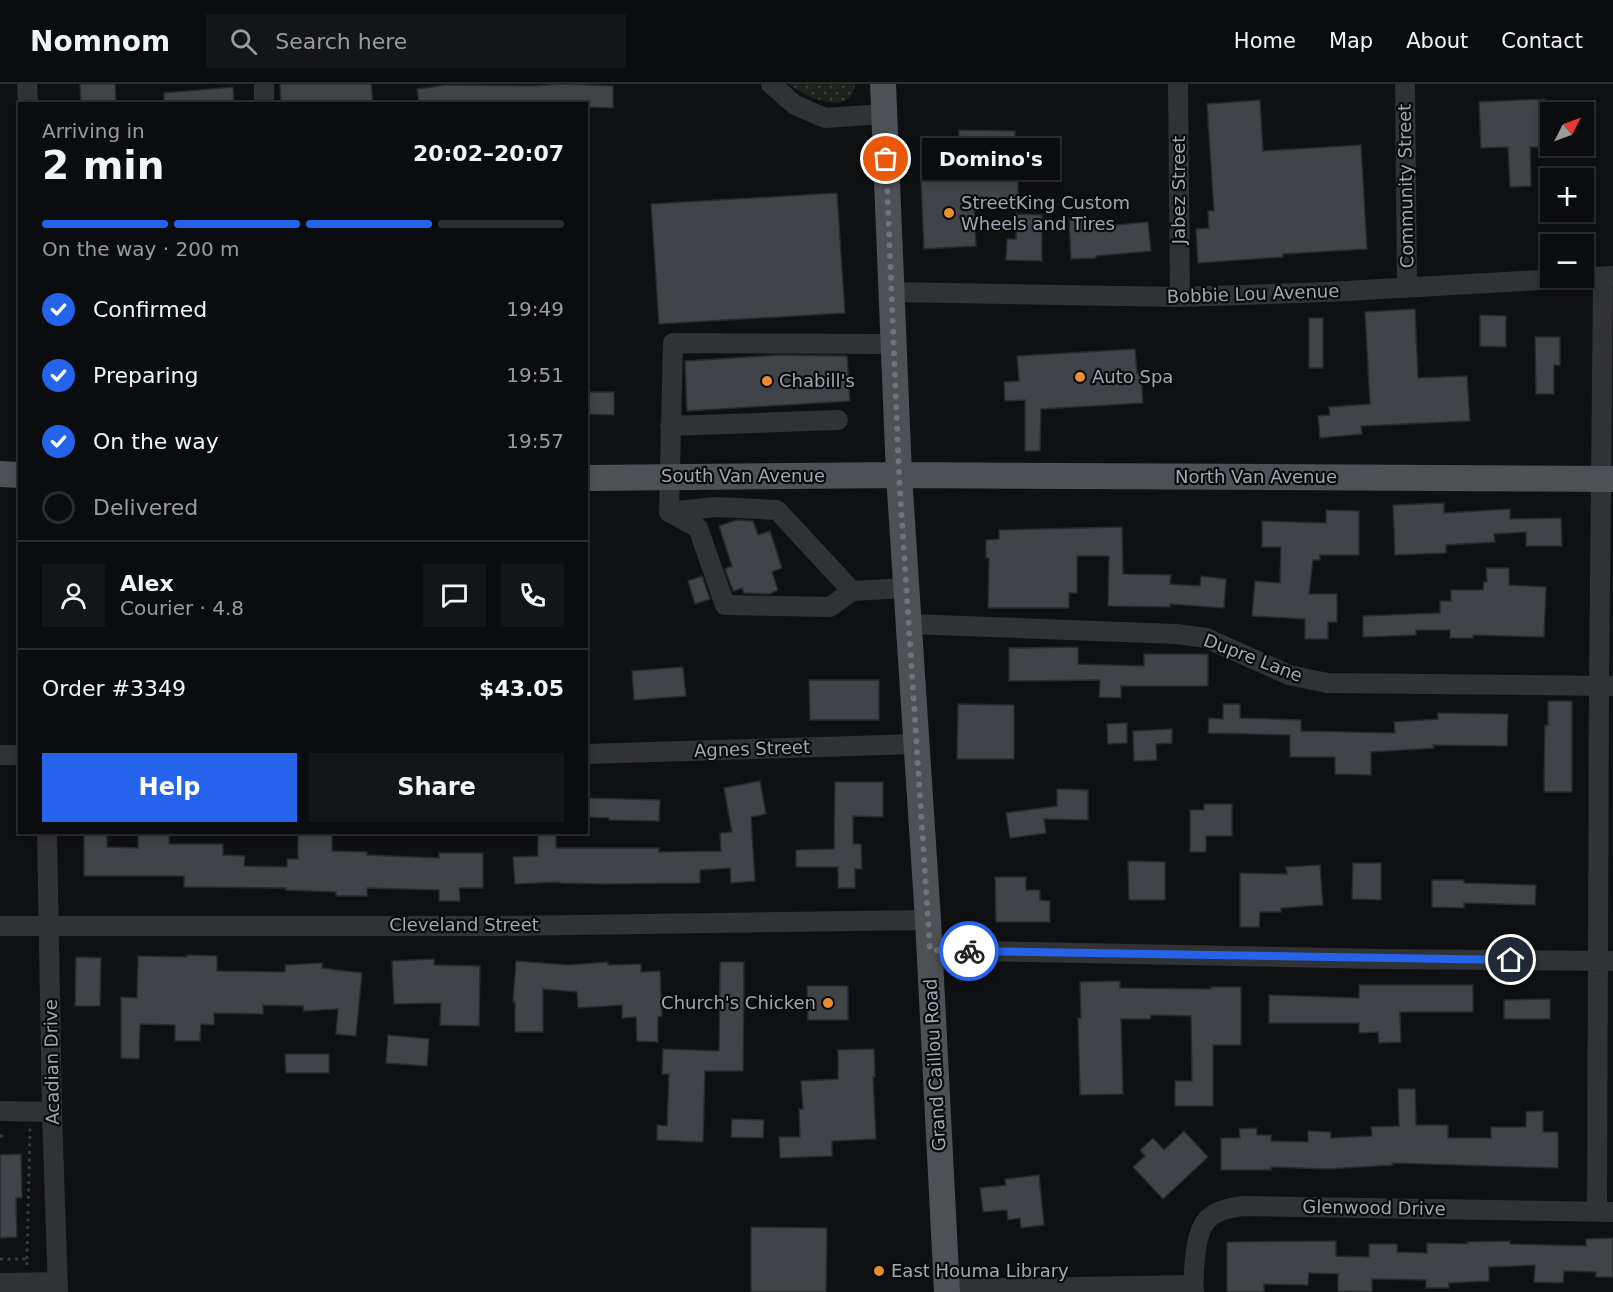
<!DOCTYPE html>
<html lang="en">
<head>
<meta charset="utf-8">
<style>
	:root { --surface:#0b0c0d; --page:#141516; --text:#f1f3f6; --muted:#9a9b9d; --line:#2b2c2e; --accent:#2563eb }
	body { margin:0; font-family:"DejaVu Sans",sans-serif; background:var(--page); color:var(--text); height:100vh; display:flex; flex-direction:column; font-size:22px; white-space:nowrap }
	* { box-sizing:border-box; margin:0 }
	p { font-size:20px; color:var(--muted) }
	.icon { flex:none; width:33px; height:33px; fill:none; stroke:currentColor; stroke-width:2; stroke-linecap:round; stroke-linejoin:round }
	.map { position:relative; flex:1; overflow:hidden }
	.details { position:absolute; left:18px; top:18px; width:570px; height:732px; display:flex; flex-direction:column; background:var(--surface); border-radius:0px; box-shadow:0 3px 9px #0003,0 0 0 2px var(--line) }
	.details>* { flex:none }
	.needle { width:39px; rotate:48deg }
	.fabs { position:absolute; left:1540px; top:18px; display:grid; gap:12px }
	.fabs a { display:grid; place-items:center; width:54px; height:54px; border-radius:0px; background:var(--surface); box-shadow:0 3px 9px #0003,0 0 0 2px var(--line); font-size:30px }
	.pin { position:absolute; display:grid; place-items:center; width:51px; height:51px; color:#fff; margin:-26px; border:3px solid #fff; border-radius:50%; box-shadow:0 2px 6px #0007 }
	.courier { position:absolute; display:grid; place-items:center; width:60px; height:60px; margin:-30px; border:4px solid #2563eb; border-radius:50%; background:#fff; color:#222; box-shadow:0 2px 8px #0007 }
	.bubble { position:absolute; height:42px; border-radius:0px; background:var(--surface); box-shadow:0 3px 9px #0003,0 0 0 2px var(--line); font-size:20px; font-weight:700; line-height:42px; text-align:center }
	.summary em { font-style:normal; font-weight:700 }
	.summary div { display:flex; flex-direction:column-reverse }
	.summary { display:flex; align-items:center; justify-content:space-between; height:102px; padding:0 24px }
	h1 { font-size:39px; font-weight:700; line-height:45px }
	.bar { display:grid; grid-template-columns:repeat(4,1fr); gap:9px 6px; align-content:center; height:72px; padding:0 24px }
	.bar i { height:8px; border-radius:4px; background:var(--line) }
	.bar .on { background:var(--accent) }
	.bar p { grid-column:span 4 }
	.line { display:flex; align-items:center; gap:15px; padding:0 24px; border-top:2px solid var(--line) }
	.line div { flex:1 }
	.round { display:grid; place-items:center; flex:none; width:63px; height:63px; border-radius:0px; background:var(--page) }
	ol { padding:0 24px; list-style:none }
	li { display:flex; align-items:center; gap:18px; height:66px }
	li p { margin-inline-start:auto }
	li .icon { padding:6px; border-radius:50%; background:var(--accent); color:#fff; stroke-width:4 }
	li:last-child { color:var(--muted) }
	li i { width:33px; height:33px; border:3px solid var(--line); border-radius:50% }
	.action { display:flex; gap:12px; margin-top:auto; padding:12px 24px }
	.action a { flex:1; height:69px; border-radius:0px; background:var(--accent); color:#fff; font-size:24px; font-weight:700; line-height:69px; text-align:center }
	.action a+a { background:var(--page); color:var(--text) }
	header { display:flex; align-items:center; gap:36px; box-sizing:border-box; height:84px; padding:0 30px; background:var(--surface); border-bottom:2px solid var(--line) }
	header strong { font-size:28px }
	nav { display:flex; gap:33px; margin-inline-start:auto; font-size:21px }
	.search { width:420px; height:54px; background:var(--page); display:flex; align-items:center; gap:15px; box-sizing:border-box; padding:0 21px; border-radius:0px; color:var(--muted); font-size:22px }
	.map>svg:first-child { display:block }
	.grass { fill:url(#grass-dots) }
	.building { fill:#404347; stroke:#292a2d; stroke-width:1.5 }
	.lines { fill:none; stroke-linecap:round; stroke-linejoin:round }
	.path { stroke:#37393d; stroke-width:3; stroke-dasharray:3 4.5; stroke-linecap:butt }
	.minor { stroke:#313236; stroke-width:20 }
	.major { stroke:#4d5054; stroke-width:26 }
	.done { stroke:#6e7379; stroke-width:6; stroke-dasharray:0 10.8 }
	.route { stroke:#2563eb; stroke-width:8 }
	.poi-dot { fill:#ec8d2d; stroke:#0a0b0c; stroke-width:2 }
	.labels { text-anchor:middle; stroke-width:4.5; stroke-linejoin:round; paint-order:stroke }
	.street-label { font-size:18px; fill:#a1a8b1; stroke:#0a0b0c }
	.poi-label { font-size:18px; fill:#a1a8b1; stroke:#0a0b0c; text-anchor:start }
</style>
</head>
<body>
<header>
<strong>Nomnom</strong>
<div class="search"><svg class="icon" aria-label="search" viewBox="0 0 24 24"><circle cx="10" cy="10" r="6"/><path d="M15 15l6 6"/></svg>Search here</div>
<nav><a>Home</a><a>Map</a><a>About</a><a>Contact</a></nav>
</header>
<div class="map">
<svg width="1613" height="1208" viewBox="0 0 1613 1208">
	<defs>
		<pattern id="grass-dots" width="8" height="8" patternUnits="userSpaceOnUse" patternTransform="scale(1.5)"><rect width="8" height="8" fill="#1c231c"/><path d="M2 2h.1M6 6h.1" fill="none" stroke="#3a403b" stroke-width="1.8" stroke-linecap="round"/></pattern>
	</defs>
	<rect width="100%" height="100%" fill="#0f1011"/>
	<path class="grass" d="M789,0H855C852,35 805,13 789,0Z"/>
	<path class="building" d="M80,0H115L116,20H81Z
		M280,0H371L373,20H281Z
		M563,0L613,2V24L586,23V20H419L417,5L447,1L532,2Z
		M233,3L234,20H164V9Z
		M1545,15L1547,63H1530L1531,102L1510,103L1508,63L1481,64L1479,18Z
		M1260,16L1263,67L1361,61L1367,165L1283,170V173L1198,179L1196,145L1209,144L1208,127H1214L1207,20Z
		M959,46L1015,47V93H1018V122L974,121L976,162L924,165L921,96L958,94Z
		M837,109L845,229L659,240L651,120Z
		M1016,130L1042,131V177L1006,176L1007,155H1016Z
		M1069,134H1095V143L1148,138L1151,167L1096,172V174L1071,175Z
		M1415,225L1418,294L1467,292L1470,337L1361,342L1362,350L1320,354L1318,332L1330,331L1329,323L1370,320L1365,228Z
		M1480,231L1506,232V263L1480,262Z
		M1309,234H1323V284H1309Z
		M1535,253H1560V281H1554V310H1536Z
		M1135,265L1137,289L1141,288L1143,319L1041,325L1040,367H1025V316L1005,317L1004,298L1019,297L1017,272Z
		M778,271L847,272L850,317L687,327L685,277Z
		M586,308H614V331L586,330Z
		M1444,419V429L1510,425V435L1561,434L1562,462H1526V448L1494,450L1495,458L1446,461V469L1395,471L1393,421Z
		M1326,426L1359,427V471H1320V476H1313L1309,510H1337V538H1328V555H1305V535L1252,532L1255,497L1280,499L1281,463H1262V437L1326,439Z
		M737,436L753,437L758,451L770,447L782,484L772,488L778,506L769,510L744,509L742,504L733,507L725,485L732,482L719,442Z
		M1122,443L1123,490L1171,491L1170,500L1200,502L1201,492L1226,495L1224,524L1170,520V523L1108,522L1109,472H1077V509H1069V524H988L989,474H986V456L999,455V446Z
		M1486,484H1509V501L1546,503L1544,553L1473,551V554H1450V546H1416V551L1363,553V532L1440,529V517H1451V506H1483L1484,498H1487Z
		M702,492L710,515L695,520L688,497Z
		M1078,563V580L1144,582V570H1208V602H1121V614L1099,613L1100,596L1009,597V564Z
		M683,583L686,612L634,616L632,587Z
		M809,596H879V636H810Z
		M1548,617H1572V708H1544L1545,641H1548Z
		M958,620L1014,621V675H957Z
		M1223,620H1240V634L1301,636V647L1395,649L1394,638L1438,635V629L1508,630L1507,662L1433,661L1434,664L1371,668V691L1335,690V673H1290V651L1208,649L1209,634L1223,635Z
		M1127,639V659L1108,660L1107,640Z
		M1172,645V659L1156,660L1157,676L1134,677L1133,647Z
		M760,697L766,730L751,733L755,797L731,799L730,784L700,786V799L605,800L560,799V798L515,800L513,773L538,772V748H556V764H659V768L721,767L720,749L732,748L724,704Z
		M835,698H883V733L853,732V760H861L862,785H855V804H838V783H796V766L834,765Z
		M1057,705L1088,706V736L1044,735L1046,749L1010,754L1006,729L1057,722Z
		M586,714L660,716L659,737L609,736V734L586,733Z
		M1204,720H1232V752H1206V768H1190V726H1204Z
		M84,748H107V763L138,764V748H169V760H223V771L245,772L244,782L287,783V775H298V751H332V767L367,768V771L439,774V769H483V804H459L460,817H439V806L367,804V812H336V808L286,806V804L184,803V792H84Z
		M1128,777L1165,778V816H1129Z
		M1353,779H1381V816L1352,815Z
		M1320,781L1323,821L1281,824V828H1260L1259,843H1240V789L1287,790L1286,783Z
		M995,793H1026V806H1040V816L1050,817V838H996Z
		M1432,796H1464V799L1536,801L1535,821L1464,819V824L1432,823Z
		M187,871L217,872V887L285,888V881L322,879V884L362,889L356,952L336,950L338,925L304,927L303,922L263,921V930L214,929V941L201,940L200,957H175V941L140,940L139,975L121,974V913L137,914L138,872L187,873Z
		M76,873L101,874L100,922H75Z
		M434,875V881L480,882L479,942L440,941L441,919L394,920L392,877Z
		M516,877L568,881L608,878V881L641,880V888L660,887L662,932L658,933V958L637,957L636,933L622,934V921L578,924L577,908L543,905V948H515V918H513Z
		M720,878H744L743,987H705L703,1058L657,1056V1041L667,1042L669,990H662L663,965L719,967Z
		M1120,897V904L1211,905V903H1241V961H1213V1022H1175V997H1192L1191,932L1151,931L1150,935H1121L1123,1010L1080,1011L1078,934H1081L1080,898Z
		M1359,901H1473V928H1400L1401,958L1379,959L1378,948L1359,949V939H1269V911L1359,914Z
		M807,902H848V936H808Z
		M1550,915V935H1504V916Z
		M388,951L429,955L427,982L386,979Z
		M874,965L875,993H873L876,1055L832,1057V1072L780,1074L779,1053H800L799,1025H803L801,997L838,995V966Z
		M285,970H329V989H286Z
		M1398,1005H1415L1416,1041H1448V1054H1491V1043H1526V1028L1543,1027V1048H1558V1084L1392,1079L1393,1081L1327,1085L1271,1083V1086H1221V1054H1240L1239,1045L1257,1044V1051H1271V1057L1308,1058V1047L1331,1048V1054L1372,1052L1371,1043L1399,1042Z
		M732,1035L764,1036L763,1054L731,1053Z
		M1184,1047L1208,1073L1163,1115L1133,1083L1145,1072L1140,1066L1153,1054L1164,1066Z
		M21,1070L22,1114H16L17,1153L0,1154V1071Z
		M1039,1091L1044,1141L1021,1144L1020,1134L1008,1136L1007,1126L983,1128L980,1104L1006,1101L1005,1095Z
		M751,1143L827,1144L826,1208H751Z
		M1613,1154V1193H1596V1188L1564,1187L1563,1199L1534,1198L1535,1181L1489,1183V1197L1449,1199V1204H1426V1196L1372,1195V1208L1338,1207V1190L1309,1189L1308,1201L1264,1200V1208H1227V1158L1336,1157V1172L1369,1173V1160H1397V1168L1427,1169V1159L1468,1160L1467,1158L1510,1157V1160L1586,1162V1155Z"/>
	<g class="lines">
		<path class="path" d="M0,1052H6
			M0,1175H27V1181
			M27,1175L30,1044"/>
		<path class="minor" d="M27,0L28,20
			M264,0V20
			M771,0L795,21L825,34L884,30
			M1178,0L1180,213
			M1405,0L1407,204
			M892,208L1180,213L1328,208L1613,192
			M894,260L673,259L669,428L698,444L725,521L830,523L852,507L906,504
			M670,342L838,336
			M669,428L716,423L777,426L852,507
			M908,540L1176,550L1206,554L1289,591L1327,599L1613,602
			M586,670L917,660
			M0,671H20
			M47,748L52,1028L58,1208
			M0,842H500L928,836
			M930,866L1380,875L1613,877
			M0,1027L52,1028
			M1597,1128L1599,602L1603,193
			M0,1199L58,1198
			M947,1205L1193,1201
			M1194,1208C1193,1197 1194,1186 1195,1175C1198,1140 1206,1126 1243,1122L1613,1128"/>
		<path class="major" d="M883,0L899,391L928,836L947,1208
			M0,390L20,391
			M586,394L899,391L1613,395"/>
	</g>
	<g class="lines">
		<path class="done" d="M886,75L899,391L930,866L969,867"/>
		<path class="route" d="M969,867L1511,876"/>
	</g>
	<g class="poi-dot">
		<circle cx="949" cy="129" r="6"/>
		<circle cx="1080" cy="293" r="6"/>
		<circle cx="767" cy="297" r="6"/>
		<circle cx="828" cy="919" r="6"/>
		<circle cx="879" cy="1187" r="6"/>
	</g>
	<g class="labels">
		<g class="street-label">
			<text transform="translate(1406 102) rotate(-91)" y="6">Community Street</text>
			<text transform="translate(1179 106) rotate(-90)" y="6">Jabez Street</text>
			<text transform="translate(1253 210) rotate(-2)" y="6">Bobbie Lou Avenue</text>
			<text x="743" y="398">South Van Avenue</text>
			<text x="1256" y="399">North Van Avenue</text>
			<text transform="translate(1253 574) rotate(21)" y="6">Dupre Lane</text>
			<text transform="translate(752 665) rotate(-2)" y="6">Agnes Street</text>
			<text x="464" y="847">Cleveland Street</text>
			<text transform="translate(52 978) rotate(-91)" y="6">Acadian Drive</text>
			<text transform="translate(935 981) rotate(-93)" y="6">Grand Caillou Road</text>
			<text transform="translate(1374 1124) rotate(1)" y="6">Glenwood Drive</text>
		</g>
		<g class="poi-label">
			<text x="961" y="125">StreetKing Custom<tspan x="961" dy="21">Wheels and Tires</tspan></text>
			<text x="1092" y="299">Auto Spa</text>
			<text x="779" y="303">Chabill's</text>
			<text x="816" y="925" text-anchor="end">Church's Chicken</text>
			<text x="891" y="1193">East Houma Library</text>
		</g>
	</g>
</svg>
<div class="fabs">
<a><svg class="needle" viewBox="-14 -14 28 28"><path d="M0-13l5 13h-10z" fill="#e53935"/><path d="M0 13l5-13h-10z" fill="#9a9b9d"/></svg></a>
<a>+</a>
<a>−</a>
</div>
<div class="pin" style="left:886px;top:75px;background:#ea580c"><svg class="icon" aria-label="bag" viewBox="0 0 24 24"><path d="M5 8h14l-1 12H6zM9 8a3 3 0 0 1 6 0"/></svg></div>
<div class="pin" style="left:1511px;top:876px;background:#1f2937"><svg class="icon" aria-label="home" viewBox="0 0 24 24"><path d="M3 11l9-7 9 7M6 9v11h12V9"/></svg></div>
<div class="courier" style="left:969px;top:867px"><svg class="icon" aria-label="bike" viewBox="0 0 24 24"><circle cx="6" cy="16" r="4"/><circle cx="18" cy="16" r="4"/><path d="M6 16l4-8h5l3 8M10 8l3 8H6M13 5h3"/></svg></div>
<div class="bubble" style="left:922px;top:54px;width:138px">Domino's</div>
<section class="details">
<div class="summary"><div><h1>2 min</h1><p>Arriving in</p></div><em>20:02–20:07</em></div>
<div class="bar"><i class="on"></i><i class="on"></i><i class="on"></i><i></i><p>On the way · 200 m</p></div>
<ol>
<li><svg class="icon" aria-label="check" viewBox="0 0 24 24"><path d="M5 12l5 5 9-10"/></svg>Confirmed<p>19:49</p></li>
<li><svg class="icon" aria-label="check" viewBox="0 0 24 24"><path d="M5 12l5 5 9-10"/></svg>Preparing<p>19:51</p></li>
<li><svg class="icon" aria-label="check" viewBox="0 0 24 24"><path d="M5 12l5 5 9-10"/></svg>On the way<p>19:57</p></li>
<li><i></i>Delivered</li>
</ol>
<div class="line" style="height:108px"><a class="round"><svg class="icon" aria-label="person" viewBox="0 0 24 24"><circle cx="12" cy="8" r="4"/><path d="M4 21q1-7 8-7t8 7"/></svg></a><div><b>Alex</b><p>Courier · 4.8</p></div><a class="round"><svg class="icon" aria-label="chat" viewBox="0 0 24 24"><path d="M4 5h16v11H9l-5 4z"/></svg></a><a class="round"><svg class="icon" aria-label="phone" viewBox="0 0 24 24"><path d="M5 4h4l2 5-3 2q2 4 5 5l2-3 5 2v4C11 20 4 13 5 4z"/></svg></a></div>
<div class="line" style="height:78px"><div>Order #3349</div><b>$43.05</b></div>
<div class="action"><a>Help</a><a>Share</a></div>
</section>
</div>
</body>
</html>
